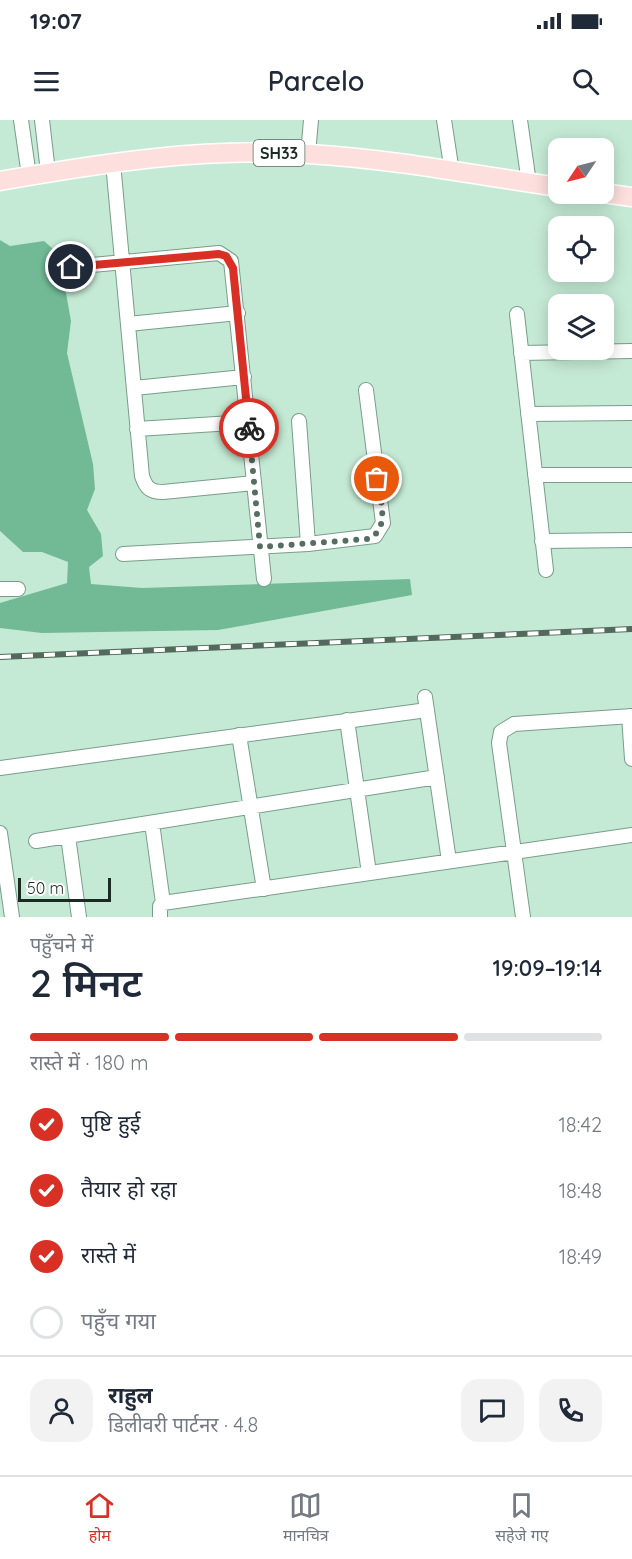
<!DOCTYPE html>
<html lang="hi">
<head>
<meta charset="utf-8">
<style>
	:root { --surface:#fff; --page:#f2f2f3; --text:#1f2937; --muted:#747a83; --line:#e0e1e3; --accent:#d93025 }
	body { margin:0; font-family:Quicksand,"Noto Sans Devanagari",sans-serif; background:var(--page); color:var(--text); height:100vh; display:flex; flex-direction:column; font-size:22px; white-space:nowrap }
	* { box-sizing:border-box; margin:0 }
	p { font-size:20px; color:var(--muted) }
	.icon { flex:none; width:33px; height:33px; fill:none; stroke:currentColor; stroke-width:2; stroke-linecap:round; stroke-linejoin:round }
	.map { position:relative; height:797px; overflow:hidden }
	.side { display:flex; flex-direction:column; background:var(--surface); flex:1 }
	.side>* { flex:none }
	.needle { width:39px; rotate:235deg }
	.fabs { position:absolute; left:548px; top:18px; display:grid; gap:12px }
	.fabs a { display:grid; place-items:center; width:66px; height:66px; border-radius:12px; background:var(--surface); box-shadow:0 3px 15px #0003; font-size:30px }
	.scale { position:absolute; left:18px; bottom:15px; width:93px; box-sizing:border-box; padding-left:6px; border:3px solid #1b2a22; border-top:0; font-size:16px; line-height:21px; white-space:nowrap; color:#1b2a22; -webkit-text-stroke:4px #fff; paint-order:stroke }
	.pin { position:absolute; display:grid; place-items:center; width:51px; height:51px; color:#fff; margin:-26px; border:3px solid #fff; border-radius:50%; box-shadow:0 2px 6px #0007 }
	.courier { position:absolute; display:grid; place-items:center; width:60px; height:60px; margin:-30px; border:4px solid #d93025; border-radius:50%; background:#fff; color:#222; box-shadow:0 2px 8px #0007 }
	.headline em { font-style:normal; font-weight:600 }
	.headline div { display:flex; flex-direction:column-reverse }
	.headline { display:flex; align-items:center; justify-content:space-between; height:102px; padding:0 30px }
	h1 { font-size:39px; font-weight:600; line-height:45px }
	.bar { display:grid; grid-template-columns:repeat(4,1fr); gap:9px 6px; align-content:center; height:72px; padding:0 30px }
	.bar i { height:8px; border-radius:4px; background:var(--line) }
	.bar .current { background:var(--accent) }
	.bar p { grid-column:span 4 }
	.line { display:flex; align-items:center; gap:15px; padding:0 30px; border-top:2px solid var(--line) }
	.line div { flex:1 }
	.round { display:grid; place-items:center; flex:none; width:63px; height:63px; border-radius:18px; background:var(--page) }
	ol { padding:0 30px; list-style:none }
	li { display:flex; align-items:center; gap:18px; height:66px }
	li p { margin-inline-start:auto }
	li .icon { padding:6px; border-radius:50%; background:var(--accent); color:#fff; stroke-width:4 }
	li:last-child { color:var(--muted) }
	li i { width:33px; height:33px; border:3px solid var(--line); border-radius:50% }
	.status { display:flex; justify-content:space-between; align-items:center; height:42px; padding:0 30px; background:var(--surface); direction:ltr }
	.status svg { height:16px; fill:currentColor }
	header { display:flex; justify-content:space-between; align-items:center; height:78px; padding:0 30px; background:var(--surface); font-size:27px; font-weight:600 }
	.tabs { display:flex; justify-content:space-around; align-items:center; height:84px; border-top:2px solid var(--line); background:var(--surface); font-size:16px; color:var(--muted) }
	.tabs a { display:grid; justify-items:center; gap:3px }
	.tabs .current { color:var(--accent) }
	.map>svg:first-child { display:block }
	.water { fill:#72ba96 }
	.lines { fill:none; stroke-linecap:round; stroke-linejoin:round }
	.minor-casing { stroke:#799d8a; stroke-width:16 }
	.major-casing { stroke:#fff; stroke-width:21 }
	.minor { stroke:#fff; stroke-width:14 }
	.major { stroke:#fddfdd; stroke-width:18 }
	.rail-casing { stroke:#52695c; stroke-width:6 }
	.rail { stroke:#fff; stroke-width:4; stroke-dasharray:11; stroke-linecap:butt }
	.done { stroke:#566d61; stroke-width:6; stroke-dasharray:0 10.8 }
	.route { stroke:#d93025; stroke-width:8 }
	.labels { text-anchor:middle; stroke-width:4.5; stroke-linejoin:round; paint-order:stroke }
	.shield { fill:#fff; stroke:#5f6a64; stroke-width:1.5 }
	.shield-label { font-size:16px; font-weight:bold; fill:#1b2a22 }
</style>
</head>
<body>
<div class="status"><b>19:07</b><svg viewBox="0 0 49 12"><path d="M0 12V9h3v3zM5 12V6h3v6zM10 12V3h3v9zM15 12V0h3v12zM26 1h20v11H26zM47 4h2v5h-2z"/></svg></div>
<header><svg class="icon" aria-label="menu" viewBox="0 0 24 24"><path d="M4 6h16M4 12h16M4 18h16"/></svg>Parcelo<svg class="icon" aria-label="search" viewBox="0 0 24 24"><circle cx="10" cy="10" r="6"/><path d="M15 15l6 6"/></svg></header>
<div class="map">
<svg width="632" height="797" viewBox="0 0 632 797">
	<rect width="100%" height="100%" fill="#c4ead5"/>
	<path class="water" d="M0,120L10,126L44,121L59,134L71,201L67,233L93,344L95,369L87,390L101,414L103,436L89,447L91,464L142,468L410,459L412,475L218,510L42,513L0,508V483L67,463L68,442L42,432H23L0,411Z"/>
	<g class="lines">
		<defs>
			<path id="minor" d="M21,0L29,56
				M42,0L48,52
				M444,0L452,52
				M520,0L529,63
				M308,34L311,0
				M113,43L142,356C146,368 150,372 163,372L254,363
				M71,147L219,133L231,141L264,459
				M517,194L546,450
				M128,204L238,193
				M521,233L632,231
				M134,268L244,257
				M528,294L632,293
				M299,301L308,424
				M137,309L248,302
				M535,355H632
				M542,421L632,420
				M123,434L308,424L375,416L383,403L366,270
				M0,469H18
				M425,577L449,741
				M629,596L632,639
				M347,600L369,753
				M239,615L264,769
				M0,648L427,590
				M152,703L163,783L160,786V797
				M0,713L12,797
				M68,716L79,797
				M36,721L437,657
				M163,783L632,715
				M523,797L499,623L501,612L514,604L632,596"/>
			<path id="major" d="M0,61C102,43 205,27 309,34C392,39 475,55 558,67
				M603,73L632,77"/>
		</defs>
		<use href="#minor" class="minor-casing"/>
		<use href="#major" class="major-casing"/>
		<use href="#minor" class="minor"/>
		<use href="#major" class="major"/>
		<defs>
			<path id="rail" d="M0,537L632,509"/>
		</defs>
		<use href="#rail" class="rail-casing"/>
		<use href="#rail" class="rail"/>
	</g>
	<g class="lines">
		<path class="done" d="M249,308L260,427L368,419C391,409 380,379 377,359"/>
		<path class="route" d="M71,147L219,134L226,136L233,148L249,308"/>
	</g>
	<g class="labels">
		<rect class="shield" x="253.5" y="20" width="51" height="26" rx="4.5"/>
		<g class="shield-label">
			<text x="279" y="39">SH33</text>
		</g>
	</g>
</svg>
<div class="fabs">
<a><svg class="needle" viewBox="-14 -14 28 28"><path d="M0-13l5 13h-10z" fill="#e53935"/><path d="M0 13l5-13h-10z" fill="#747a83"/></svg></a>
<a><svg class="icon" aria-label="locate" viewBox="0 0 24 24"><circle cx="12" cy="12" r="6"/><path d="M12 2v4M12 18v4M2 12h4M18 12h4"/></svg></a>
<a><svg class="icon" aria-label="layers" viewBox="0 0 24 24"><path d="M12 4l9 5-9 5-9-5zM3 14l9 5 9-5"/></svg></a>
</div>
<div class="scale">50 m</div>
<div class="pin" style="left:377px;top:359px;background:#ea580c"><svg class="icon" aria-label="bag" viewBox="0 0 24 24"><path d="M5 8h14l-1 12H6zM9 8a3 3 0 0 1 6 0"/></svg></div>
<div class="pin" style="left:71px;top:147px;background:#1f2937"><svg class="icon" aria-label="home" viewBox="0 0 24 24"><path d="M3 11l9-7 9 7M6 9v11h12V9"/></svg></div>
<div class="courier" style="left:249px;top:308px"><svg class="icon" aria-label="bike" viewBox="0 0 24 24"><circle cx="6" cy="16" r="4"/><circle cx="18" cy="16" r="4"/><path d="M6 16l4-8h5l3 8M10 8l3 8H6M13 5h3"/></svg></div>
</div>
<section class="side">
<div class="headline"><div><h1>2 मिनट</h1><p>पहुँचने में</p></div><em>19:09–19:14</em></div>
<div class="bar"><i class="current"></i><i class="current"></i><i class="current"></i><i></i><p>रास्ते में · 180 m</p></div>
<ol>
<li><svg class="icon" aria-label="check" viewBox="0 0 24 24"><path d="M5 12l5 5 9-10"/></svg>पुष्टि हुई<p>18:42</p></li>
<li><svg class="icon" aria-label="check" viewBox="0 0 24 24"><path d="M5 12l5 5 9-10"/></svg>तैयार हो रहा<p>18:48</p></li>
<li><svg class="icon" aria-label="check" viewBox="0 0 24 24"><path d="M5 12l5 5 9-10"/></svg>रास्ते में<p>18:49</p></li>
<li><i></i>पहुँच गया</li>
</ol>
<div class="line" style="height:108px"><a class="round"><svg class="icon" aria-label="person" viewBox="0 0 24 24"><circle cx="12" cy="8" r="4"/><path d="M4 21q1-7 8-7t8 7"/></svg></a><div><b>राहुल</b><p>डिलीवरी पार्टनर · 4.8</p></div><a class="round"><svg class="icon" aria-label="chat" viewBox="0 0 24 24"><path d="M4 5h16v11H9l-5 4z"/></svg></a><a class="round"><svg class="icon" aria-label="phone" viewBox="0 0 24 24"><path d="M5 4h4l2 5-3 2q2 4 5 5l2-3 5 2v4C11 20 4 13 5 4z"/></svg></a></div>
</section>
<nav class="tabs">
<a class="current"><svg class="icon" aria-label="home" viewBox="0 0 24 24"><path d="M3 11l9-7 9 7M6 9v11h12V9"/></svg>होम</a>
<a><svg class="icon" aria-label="map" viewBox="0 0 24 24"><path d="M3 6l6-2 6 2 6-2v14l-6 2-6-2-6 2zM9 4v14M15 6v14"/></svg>मानचित्र</a>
<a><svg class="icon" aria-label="saved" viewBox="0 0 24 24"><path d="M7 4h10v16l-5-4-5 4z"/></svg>सहेजे गए</a>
</nav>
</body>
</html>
